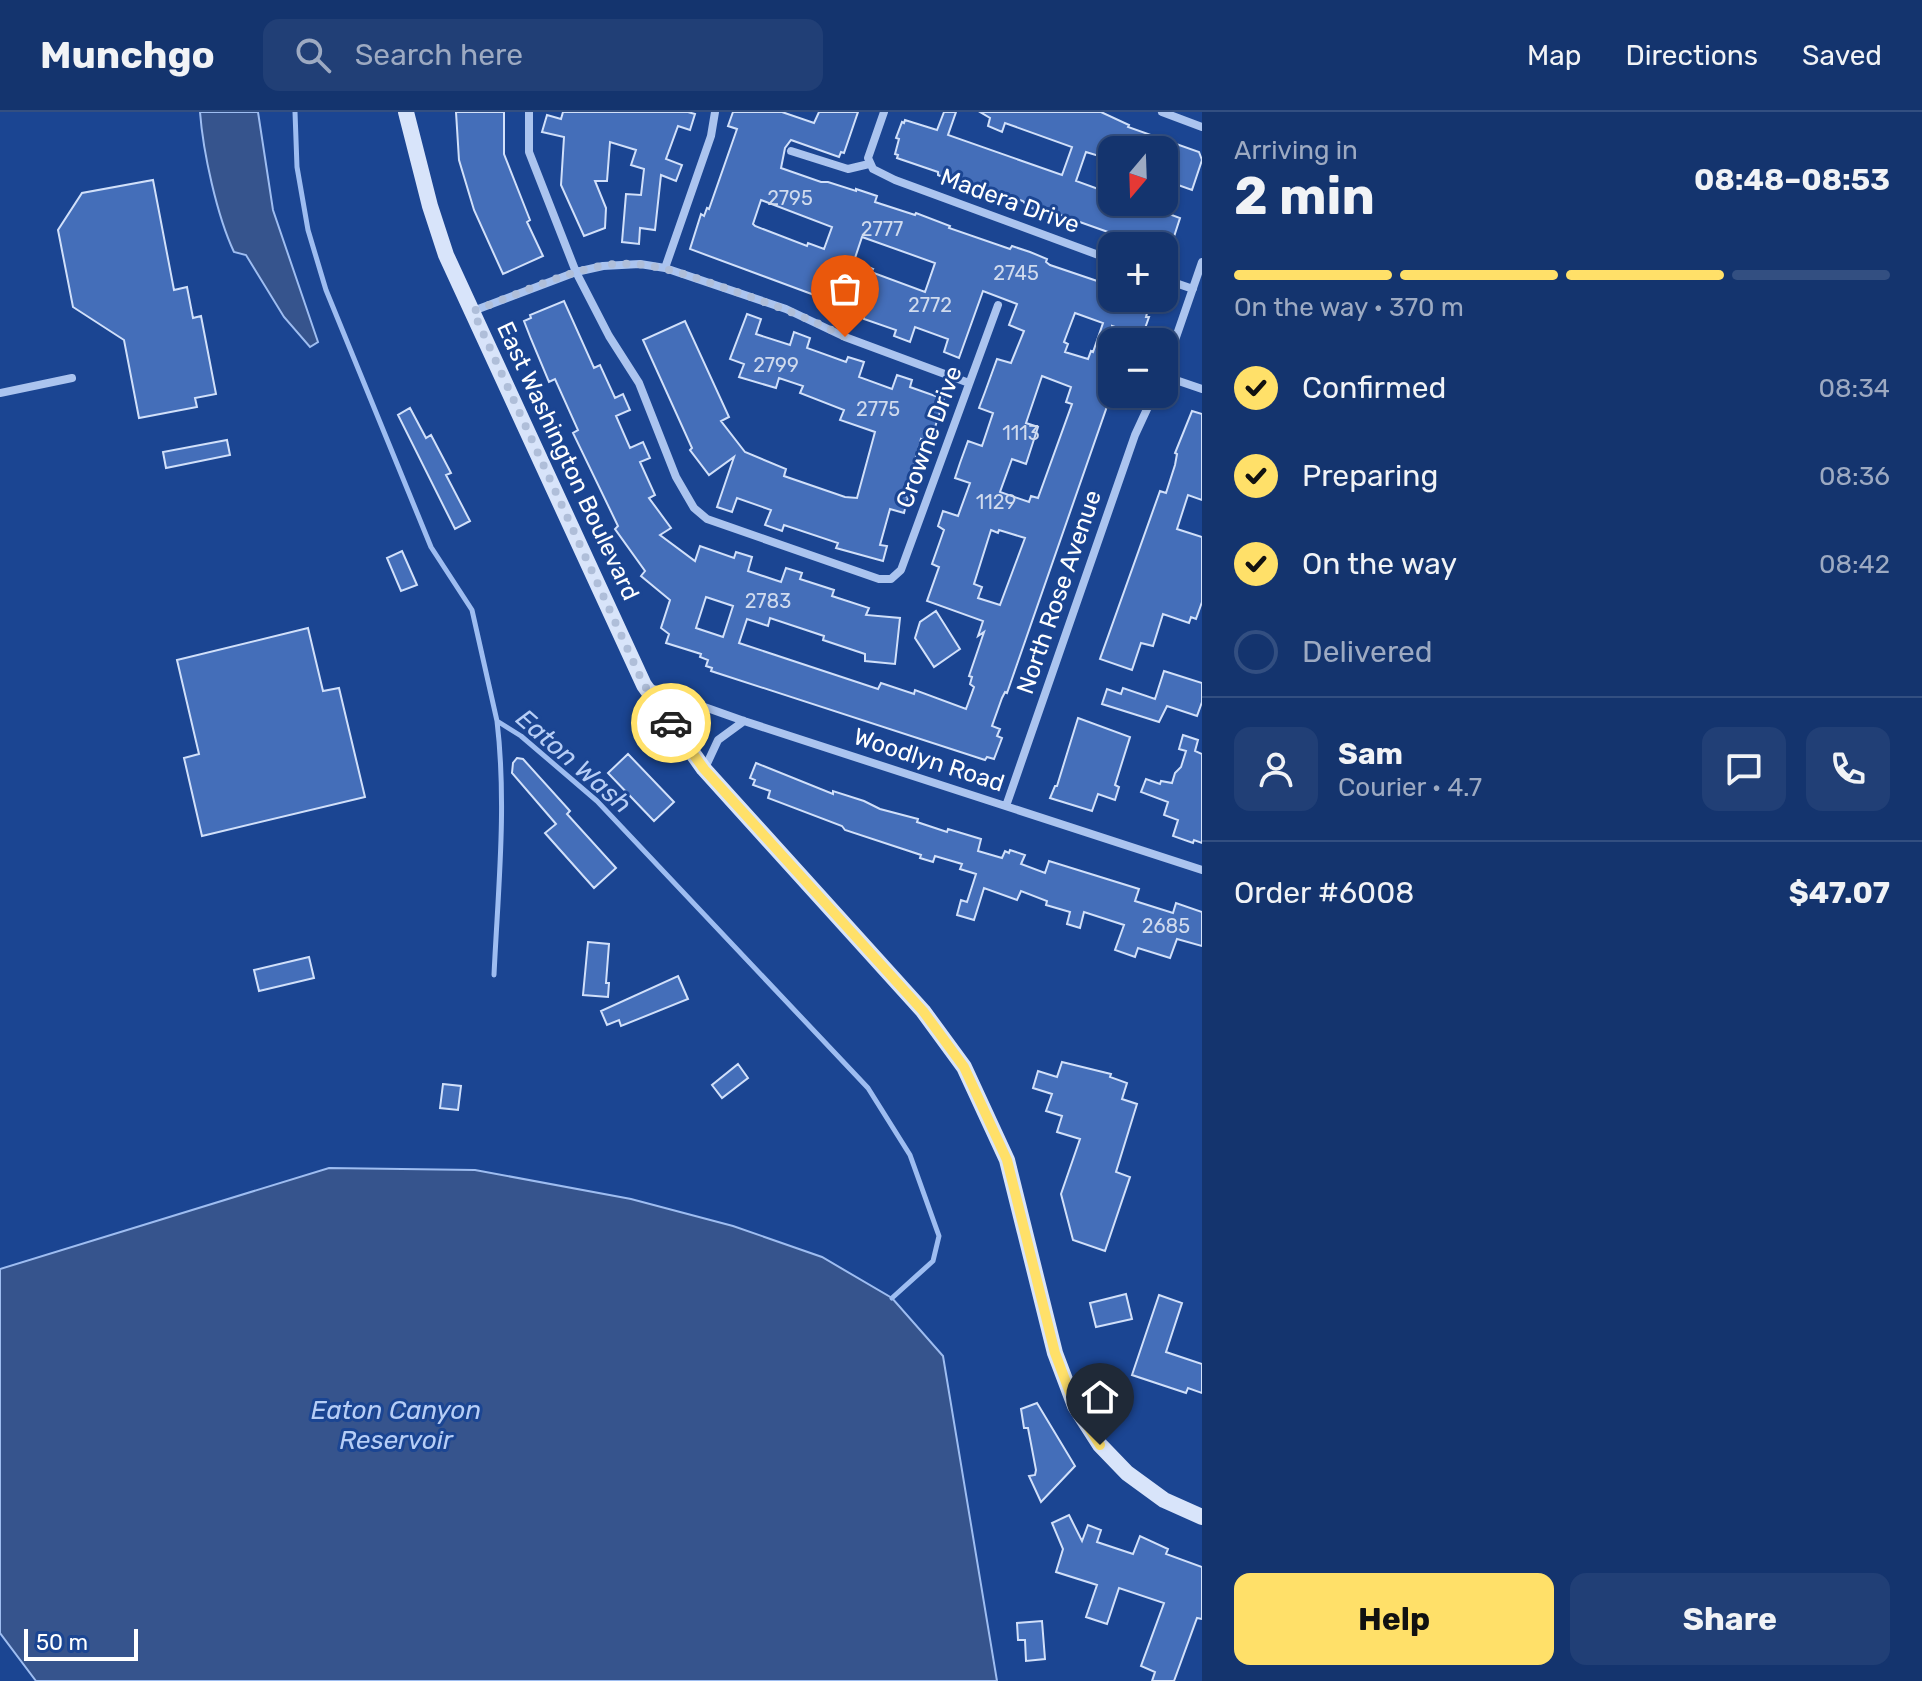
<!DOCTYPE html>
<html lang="en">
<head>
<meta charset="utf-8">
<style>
	:root { --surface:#14346e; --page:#213f76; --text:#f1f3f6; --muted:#9daac2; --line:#334f81; --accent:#ffe069 }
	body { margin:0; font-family:Rubik,sans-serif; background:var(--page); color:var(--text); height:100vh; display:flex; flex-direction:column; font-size:30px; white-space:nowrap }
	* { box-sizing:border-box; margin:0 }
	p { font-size:26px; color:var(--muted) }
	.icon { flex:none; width:44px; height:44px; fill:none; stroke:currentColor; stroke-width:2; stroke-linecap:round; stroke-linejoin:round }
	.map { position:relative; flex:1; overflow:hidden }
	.side { display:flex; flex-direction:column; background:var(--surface); width:720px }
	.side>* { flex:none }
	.needle { width:52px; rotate:199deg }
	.tools { position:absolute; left:1098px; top:24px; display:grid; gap:16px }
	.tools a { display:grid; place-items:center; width:80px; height:80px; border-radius:16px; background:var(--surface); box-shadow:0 2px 6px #0004,0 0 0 2px var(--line); font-size:40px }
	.scale { position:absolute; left:24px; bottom:20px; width:114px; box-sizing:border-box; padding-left:8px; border:4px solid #fff; border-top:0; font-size:22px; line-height:28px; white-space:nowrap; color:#fff; -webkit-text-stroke:6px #1b4592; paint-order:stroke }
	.pin { position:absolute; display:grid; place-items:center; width:68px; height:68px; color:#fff; margin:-82px -34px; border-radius:50% 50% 50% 0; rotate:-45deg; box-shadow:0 0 8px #0007 }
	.pin .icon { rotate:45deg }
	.courier { position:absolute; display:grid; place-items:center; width:80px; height:80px; margin:-40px; border:6px solid #ffe069; border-radius:50%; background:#fff; color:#222; box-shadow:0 2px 10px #0007 }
	.summary em { font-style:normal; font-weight:700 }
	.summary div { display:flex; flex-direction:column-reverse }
	.summary { display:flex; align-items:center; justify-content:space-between; height:136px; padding:0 32px }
	h1 { font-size:52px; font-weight:700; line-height:60px }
	.bar { display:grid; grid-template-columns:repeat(4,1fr); gap:12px 8px; align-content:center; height:96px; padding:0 32px }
	.bar i { height:10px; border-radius:6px; background:var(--line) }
	.bar .on { background:var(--accent) }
	.bar p { grid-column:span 4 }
	.line { display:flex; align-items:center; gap:20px; padding:0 32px; border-top:2px solid var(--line) }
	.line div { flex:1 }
	.round { display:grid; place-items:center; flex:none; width:84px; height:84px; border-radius:16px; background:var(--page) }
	ol { padding:0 32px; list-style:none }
	li { display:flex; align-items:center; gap:24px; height:88px }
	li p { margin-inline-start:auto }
	li .icon { padding:8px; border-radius:50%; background:var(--accent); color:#111; stroke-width:4 }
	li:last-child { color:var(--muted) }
	li i { width:44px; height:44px; border:4px solid var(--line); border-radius:50% }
	.action { display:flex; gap:16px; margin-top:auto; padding:16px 32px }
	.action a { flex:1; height:92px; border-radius:16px; background:var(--accent); color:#111; font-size:32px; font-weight:700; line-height:92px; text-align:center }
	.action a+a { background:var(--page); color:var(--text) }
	header { display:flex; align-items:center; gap:48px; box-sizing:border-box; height:112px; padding:0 40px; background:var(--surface); border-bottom:2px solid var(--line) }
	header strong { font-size:38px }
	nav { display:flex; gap:44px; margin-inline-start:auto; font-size:28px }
	.search { width:560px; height:72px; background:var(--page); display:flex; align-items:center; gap:20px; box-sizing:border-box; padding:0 28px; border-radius:16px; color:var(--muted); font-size:30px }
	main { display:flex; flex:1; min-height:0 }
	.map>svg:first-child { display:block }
	.water { fill:#36548d; stroke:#9ebdf1; stroke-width:2 }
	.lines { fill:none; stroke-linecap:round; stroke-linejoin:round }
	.stream { stroke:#9ebdf1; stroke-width:5 }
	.building { fill:#446eb9; stroke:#d1e0fa; stroke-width:2; fill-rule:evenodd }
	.street { stroke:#abc4ef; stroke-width:8 }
	.secondary { stroke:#d8e4fa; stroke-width:16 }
	.done { stroke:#afbed9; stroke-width:8; stroke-dasharray:0 14.4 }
	.route { stroke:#ffe069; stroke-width:10 }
	.labels { text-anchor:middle; stroke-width:6; stroke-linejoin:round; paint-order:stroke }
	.number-label { font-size:20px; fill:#d0dbee }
	.street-label { font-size:24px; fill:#fff; stroke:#1b4592 }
	.water-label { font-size:26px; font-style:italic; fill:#b7cef6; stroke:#1b4592 }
</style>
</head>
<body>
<header>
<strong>Munchgo</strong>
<div class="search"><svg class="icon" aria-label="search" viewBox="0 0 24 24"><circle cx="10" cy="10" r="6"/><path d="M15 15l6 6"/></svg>Search here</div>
<nav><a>Map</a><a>Directions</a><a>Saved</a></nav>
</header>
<main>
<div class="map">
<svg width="1202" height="1569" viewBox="0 0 1202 1569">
	<rect width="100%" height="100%" fill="#1b4592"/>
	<path class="water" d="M258,0L273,98L318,230L310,235L284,205L246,143L234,140C217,104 203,40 200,0Z
		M329,1056L475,1058L631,1087L733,1114L822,1145L892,1186L943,1244L997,1569H36L0,1521V1157Z"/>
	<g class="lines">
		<path class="stream" d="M295,0L297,55L308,118L326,178L431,435L472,498L497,609L521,624L597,689L868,976L910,1043L939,1124L933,1149L892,1186
			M494,863C498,778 507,693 497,609"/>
	</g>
	<path class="building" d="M456,0H504V42L530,108L527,110L543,144L503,162L474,98L459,48Z
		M563,0H688L695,2L690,18L678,14L666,47L682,53L676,69L661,63L655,118L640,116L639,132L622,130L626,82L641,83L644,57L631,53L636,38L610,30L607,69H595L606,96L605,116L584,124L561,73L564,25L542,20L547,3L561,7Z
		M733,0H782L814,11L819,0H858L844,41L841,40L839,45L791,28L785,36L781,56L821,70H828L856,79V77L877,84L875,90L915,103L916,101L950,114L949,116L1010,137L1012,134L1030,140L1047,147L1046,150L1050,153L1112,174V186H1147L1146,189L1150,190L1146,205H1149L1143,222L1140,221L1139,223L1112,214V280L1007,581L1005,580L1002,586L992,614L1000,617L997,624L1002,626L994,647L987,645L985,648L711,559L712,556L706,554L708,548L700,545L701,542L666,531L669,522L661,516L670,488L641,464L645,459L615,417L618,414L573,321L578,318L555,267L549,270L531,227L524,209L531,206L530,203L564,189L594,256L600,253L615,286L623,282L630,298L616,304L630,336L643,330L650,346L640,350L655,383L649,386L671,416L660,423L695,449L700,434L734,446L736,440L752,445L748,459L781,470L786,456L802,461L800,467L834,478L832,484L869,496L866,503L900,506L895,552L865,549V542L823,528L824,524L770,506L768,514L747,507L739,531L878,577L881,571L914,582L915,578L966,597L974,575L970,572L972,565L969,564L984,520L978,524L983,509L927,489L939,455L932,452L944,418L938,414L943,399L958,404L970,371L955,366L960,351L968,329L982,334L993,301L979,296L985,280L997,247L1011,251L1024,219L1009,213L1017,192L983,179L959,246L944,240L948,227L915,215L910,230L894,224L896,218L864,207L863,201L690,137L701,102L704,104L707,96L709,97L737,17L728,14ZM761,88L832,115L824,137L808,131L807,134L755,114L753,112ZM862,125L935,151L925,180L871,160L873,157L854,149ZM1075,201L1103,211L1093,240L1091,239L1088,247L1065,240L1068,232L1064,230ZM1042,264L1071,275L1066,290L1072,292L1038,386L1031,384L1029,390L1000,380L1012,347L1026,352L1038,315L1026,311ZM991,418L998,421L999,418L1025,426L1000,493L978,486L982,475L974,472ZM706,485L733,494L723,525L696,516Z
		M944,0H956L948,23L1062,63L1072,35L1005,11L1002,20L988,14L990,6L980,0H1101L1129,13L1128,15L1199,40L1202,48L1192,78L1164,68V38H1112V48L1086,40L1076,69L1112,82V90H1137L1180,106L1171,134L1139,131L1043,97L1041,99L1028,95L1023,89L982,75L974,73L971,76L954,70L938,63V60L897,46L898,43L895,42L899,27L896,26L902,10L904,11L905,8L937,18Z
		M153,68L174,178L187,175L193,206L201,204L216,282L195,286L197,295L139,306L124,228L73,195L58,118L82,81Z
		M747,202L761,207L756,222L790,233L794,220L810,226L807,236L846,250L848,245L864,250L859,265L892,277L897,263L912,268L910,275L944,287L930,331L921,327L905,384L908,385L904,401L890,397L880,433L887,434L883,449L836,436L838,431L784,413L782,419L765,413L771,398L737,386L732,400L717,395L734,345L709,363L690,338L692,336L643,228L685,209L729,305L721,309L745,340L786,357L784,364L845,385L857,386L875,320L840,308L844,298L800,281L803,274L779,266L776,276L739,265L744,252L730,247Z
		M410,296L426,326L431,323L451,361L446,363L470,409L455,417L398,303Z
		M1192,299L1202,302V388L1188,383L1177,417L1202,425V490L1196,507L1191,505L1189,511L1163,502L1153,534L1141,531L1132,558L1100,547L1160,379L1166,381L1175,353L1177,342L1175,341Z
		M227,328L230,343L166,356L163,340Z
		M402,439L417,473L401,479L387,446Z
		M936,499L960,537L934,555L915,526L920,510Z
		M308,516L323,579L339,576L365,685L202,724L184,646L199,642L177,548Z
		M1164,559L1202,571V590L1197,604L1167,594L1159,610L1102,592L1107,577L1121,582L1123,576L1155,587Z
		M1078,606L1130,625L1115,673L1119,675L1115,688L1098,682L1092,699L1050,686L1055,674H1057Z
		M1183,623L1198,628L1195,639L1202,642V731L1194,728L1193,731L1173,724L1178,708L1164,703L1168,690L1141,680L1146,667L1160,672L1161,669L1172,671L1175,661L1181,655L1186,639L1179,637Z
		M628,642L674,690L654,709L608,661Z
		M517,646L523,647L570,699L567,702L616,756L594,776L545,721L556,712L512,661L513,651Z
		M756,651L833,682V679L864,689L880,697L918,707L917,710L947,720L948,717L981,727L978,739L1002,746L1005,739L1009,741L1010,738L1025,743L1021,752L1045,761L1049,749L1139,777L1135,789L1173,801L1176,791L1202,800V834L1177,827L1170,846L1138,836L1135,845L1115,838L1124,813L1084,800L1080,816L1067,812L1070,800L1046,793L1047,789L1021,779L1017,788L984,776L974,808L957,803L961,788L967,790L976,762L960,757L962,752L935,744L933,750L920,746L921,743L845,718L842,714L768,686L770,679L753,673L755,668L750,666Z
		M588,830L609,832L606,871H609L608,885L583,883Z
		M309,845L314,866L259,879L254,858Z
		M678,864L688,887L621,914L619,908L607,913L601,899Z
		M1062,950L1111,962L1110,965L1127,971L1122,987L1137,992L1116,1060L1130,1065L1105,1139L1073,1128L1061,1082L1080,1027L1057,1020L1062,1004L1046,999L1052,982L1033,976L1038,959L1057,965Z
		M738,952L748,966L722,986L712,973Z
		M443,972L461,974L458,998L440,996Z
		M1126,1182L1132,1207L1096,1215L1090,1191Z
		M1159,1183L1182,1191L1166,1240L1202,1252V1281L1188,1276L1186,1281L1132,1263Z
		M1037,1291L1075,1354L1041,1390L1029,1364L1035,1363L1036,1358L1028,1316H1024L1021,1297Z
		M1069,1403L1082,1429L1088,1413L1101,1418L1097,1430L1133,1442L1140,1424L1168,1437L1166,1442L1202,1455V1507L1197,1506L1174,1569H1152L1155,1560L1141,1554L1164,1491L1119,1476L1107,1512L1086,1505L1097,1473L1056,1460L1063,1437L1052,1411Z
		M1042,1509L1045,1547L1026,1549L1025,1528H1018L1017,1511Z"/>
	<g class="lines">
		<path class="street" d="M529,0V40L576,160L609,224L639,271L676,365L694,396L707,407L879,467H891L901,458L998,193
			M884,0L868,46L873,57L895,68L1112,148
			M1162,0L1202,15
			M791,39L848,57L869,52
			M665,156L711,24L715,0
			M1164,167L1193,177
			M473,199L576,160L603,154L640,152L665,156L786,197L845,225L969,271
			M1164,260L1202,150
			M1164,264L1202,277
			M0,281L72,266
			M648,575L744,609L1202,758
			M705,656L718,628L744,609
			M1006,694L1135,323L1154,282"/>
		<path class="secondary" d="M406,0L430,94L446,143L644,573L704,657L923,899L964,955L1007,1048L1055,1241L1075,1294L1100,1333L1127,1361L1164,1388L1202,1405"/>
	</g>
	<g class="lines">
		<path class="done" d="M671,611L644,573L473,199C514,184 557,163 600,154C646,145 689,164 731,178C771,192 808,205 845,225"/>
		<path class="route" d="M671,611L704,657L923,899L964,955L1007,1048L1055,1241L1075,1294L1100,1333"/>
	</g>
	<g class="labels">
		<g class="number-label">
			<text x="790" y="93">2795</text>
			<text x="882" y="124">2777</text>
			<text x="1016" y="168">2745</text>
			<text x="930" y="200">2772</text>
			<text x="776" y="260">2799</text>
			<text x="878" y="304">2775</text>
			<text x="1021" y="328">1113</text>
			<text x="996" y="397">1129</text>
			<text x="768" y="496">2783</text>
			<text x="1166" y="821">2685</text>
		</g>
		<g class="street-label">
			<text transform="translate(1010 89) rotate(20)" y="8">Madera Drive</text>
			<text transform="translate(929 325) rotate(-70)" y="8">Crowne Drive</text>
			<text transform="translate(568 349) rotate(65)" y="8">East Washington Boulevard</text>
			<text transform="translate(1059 480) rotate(-71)" y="8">North Rose Avenue</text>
			<text transform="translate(929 648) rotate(18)" y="8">Woodlyn Road</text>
		</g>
		<g class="water-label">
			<text transform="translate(574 649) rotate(41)" y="9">Eaton Wash</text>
			<text x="396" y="1307">Eaton Canyon<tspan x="396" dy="30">Reservoir</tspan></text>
		</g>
	</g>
</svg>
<div class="tools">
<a><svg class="needle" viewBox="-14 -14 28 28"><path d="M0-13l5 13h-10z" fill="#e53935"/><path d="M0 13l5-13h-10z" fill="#9daac2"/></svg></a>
<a>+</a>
<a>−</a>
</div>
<div class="scale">50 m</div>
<div class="pin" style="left:845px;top:225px;background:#ea580c"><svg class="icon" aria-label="bag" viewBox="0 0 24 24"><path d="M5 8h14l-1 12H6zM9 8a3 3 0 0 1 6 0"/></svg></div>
<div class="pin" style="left:1100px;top:1333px;background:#1f2937"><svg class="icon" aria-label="home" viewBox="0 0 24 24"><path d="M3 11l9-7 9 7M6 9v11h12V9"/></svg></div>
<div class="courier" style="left:671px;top:611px"><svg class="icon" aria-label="car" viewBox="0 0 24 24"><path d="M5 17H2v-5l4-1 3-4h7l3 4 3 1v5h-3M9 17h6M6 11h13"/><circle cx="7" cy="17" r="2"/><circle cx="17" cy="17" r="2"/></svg></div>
</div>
<section class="side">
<div class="summary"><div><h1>2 min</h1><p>Arriving in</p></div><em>08:48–08:53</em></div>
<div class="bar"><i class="on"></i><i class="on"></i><i class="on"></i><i></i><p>On the way · 370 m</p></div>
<ol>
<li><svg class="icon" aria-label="check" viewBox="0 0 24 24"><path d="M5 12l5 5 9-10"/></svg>Confirmed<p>08:34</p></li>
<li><svg class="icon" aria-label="check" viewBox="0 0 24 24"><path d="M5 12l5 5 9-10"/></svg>Preparing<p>08:36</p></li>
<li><svg class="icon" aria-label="check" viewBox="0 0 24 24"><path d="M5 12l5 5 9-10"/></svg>On the way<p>08:42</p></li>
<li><i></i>Delivered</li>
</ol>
<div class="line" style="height:144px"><a class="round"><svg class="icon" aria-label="person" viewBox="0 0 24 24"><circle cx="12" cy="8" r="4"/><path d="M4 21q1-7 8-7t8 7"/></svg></a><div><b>Sam</b><p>Courier · 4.7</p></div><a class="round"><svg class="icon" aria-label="chat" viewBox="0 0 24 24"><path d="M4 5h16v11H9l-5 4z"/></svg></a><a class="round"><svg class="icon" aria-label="phone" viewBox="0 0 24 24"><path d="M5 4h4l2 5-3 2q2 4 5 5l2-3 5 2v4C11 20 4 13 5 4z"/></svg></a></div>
<div class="line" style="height:104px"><div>Order #6008</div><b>$47.07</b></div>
<div class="action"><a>Help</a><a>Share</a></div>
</section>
</main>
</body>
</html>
